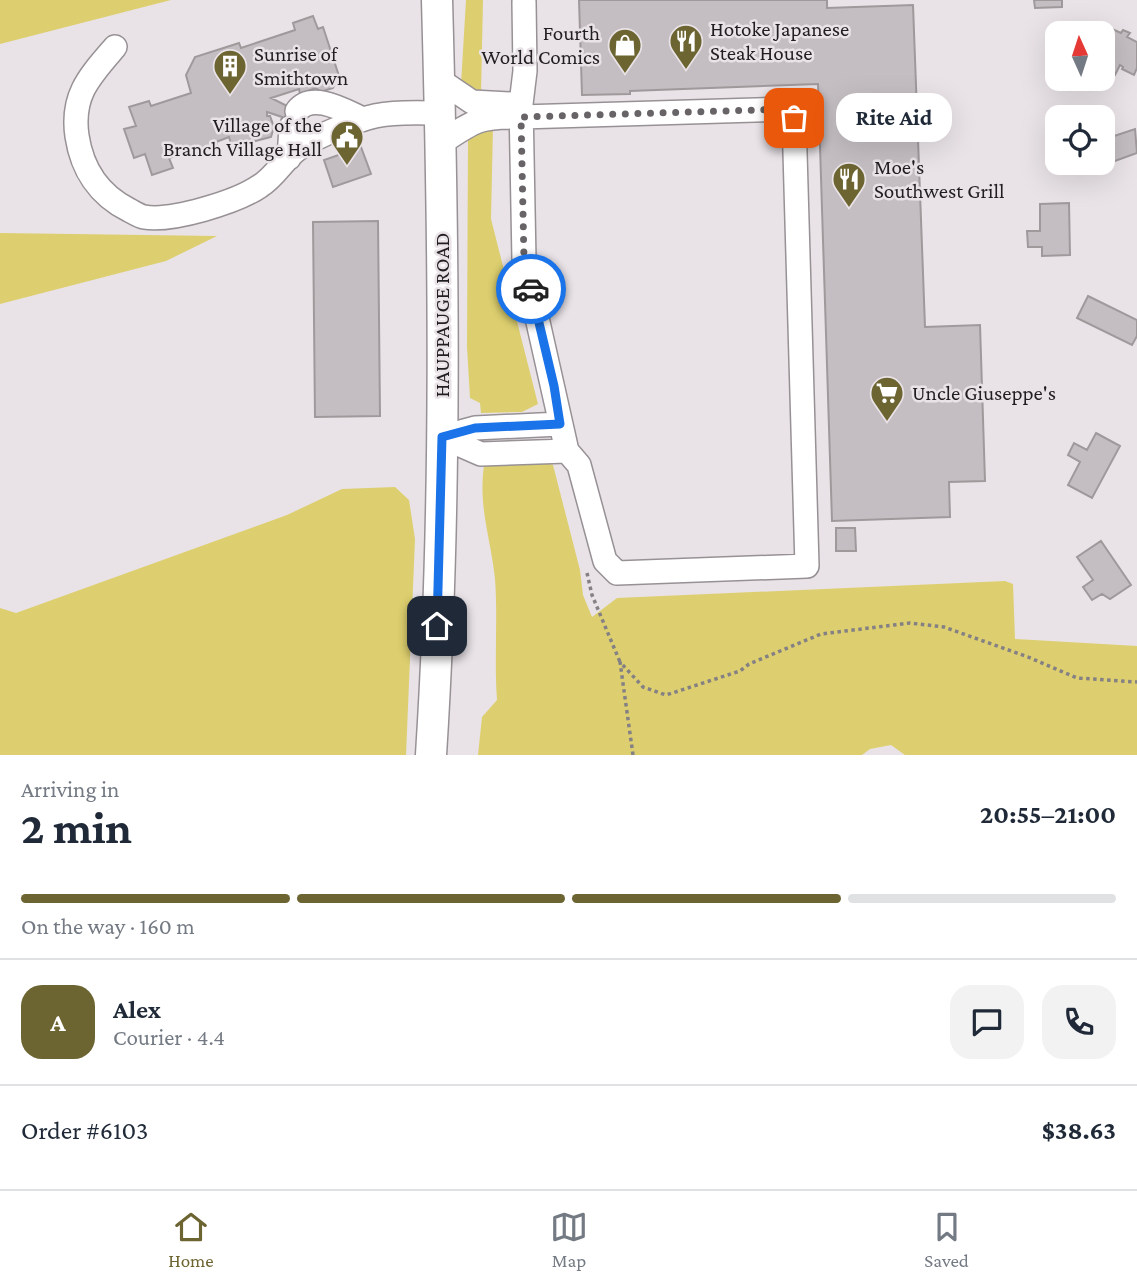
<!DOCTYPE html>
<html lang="en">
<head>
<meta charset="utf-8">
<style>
	:root { --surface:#fff; --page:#f2f2f3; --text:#1f2937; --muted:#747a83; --line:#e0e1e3; --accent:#6c6431 }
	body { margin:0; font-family:"Crimson Pro",serif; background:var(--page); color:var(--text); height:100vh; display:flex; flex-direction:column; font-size:26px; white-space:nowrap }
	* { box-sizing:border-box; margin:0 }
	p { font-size:23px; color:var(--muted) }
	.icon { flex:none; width:38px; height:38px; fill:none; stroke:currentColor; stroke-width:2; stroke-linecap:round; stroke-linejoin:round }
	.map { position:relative; height:755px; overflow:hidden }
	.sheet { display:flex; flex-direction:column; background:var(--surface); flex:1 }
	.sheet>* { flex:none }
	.needle { width:46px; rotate:357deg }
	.buttons { position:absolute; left:1045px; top:21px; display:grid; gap:14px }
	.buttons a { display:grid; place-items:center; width:70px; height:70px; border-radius:14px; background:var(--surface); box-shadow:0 7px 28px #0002; font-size:35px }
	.pin { position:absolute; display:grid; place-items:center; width:60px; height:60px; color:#fff; margin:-30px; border-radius:14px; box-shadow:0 4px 10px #0006 }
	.courier { position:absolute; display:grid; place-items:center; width:70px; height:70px; margin:-35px; border:5px solid #1a73e8; border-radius:50%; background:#fff; color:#222; box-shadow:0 2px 9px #0007 }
	.bubble { position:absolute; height:49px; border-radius:21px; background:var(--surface); box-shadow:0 7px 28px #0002; font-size:23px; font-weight:700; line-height:49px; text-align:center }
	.overview em { font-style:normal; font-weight:700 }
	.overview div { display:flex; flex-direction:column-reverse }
	.overview { display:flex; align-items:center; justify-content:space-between; height:119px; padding:0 21px }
	h1 { font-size:46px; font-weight:700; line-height:52px }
	.bar { display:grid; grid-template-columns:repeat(4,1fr); gap:10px 7px; align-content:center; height:84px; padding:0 21px }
	.bar i { height:9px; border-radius:5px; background:var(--line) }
	.bar .current { background:var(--accent) }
	.bar p { grid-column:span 4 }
	.line { display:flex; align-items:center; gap:18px; padding:0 21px; border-top:2px solid var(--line) }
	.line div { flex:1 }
	.round { display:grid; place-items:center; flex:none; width:74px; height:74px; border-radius:21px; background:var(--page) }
	.menu { display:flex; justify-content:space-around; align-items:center; height:98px; border-top:2px solid var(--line); background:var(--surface); font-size:19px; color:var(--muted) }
	.menu a { display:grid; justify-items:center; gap:4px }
	.menu .current { color:var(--accent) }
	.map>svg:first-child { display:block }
	.green { fill:#ddcf6f }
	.building { fill:#c4bec2; stroke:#9f999c; stroke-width:2 }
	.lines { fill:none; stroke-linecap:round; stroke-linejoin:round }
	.minor-casing { stroke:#979195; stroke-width:26 }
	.major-casing { stroke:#979195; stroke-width:33 }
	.path { stroke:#848083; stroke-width:3.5; stroke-dasharray:3.5 3.5; stroke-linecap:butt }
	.minor { stroke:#fff; stroke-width:23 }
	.major { stroke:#fff; stroke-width:30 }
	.done { stroke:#676366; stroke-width:7; stroke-dasharray:0 12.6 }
	.route { stroke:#1a73e8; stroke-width:9 }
	.labels { text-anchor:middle; stroke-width:5; stroke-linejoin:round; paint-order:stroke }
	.poi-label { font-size:21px; fill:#211e20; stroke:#e9e3e7; text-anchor:start }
	.street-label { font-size:21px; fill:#211e20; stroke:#e9e3e7 }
</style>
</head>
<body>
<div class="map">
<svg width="1137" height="755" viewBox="0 0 1137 755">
	<rect width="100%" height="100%" fill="#e9e3e7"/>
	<path class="green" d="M0,0H171L0,44Z
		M466,0H483L481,95L461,84Z
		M493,126L491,219L538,404L522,412L481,413L480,403L470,398L467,347L468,136Z
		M0,233L217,236L166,261L0,304Z
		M542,461L553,465L580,570L583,595L592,617L617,598L1005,581L1013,584L1015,639L1137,646V755H905L891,745L870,749L862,755H478L482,717L497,700C494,659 498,619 495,579C491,539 478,507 484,466Z
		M395,487L409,500L415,539L406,755H0V608L16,613L287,515L342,489Z"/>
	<path class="building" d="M579,0H827V8L913,5L925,327L980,325L985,481L949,482L950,517L832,521L818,84L630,91V94L582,95Z
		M1034,0H1062V7L1035,8Z
		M313,16L318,29L323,27L339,76L333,88L320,92L316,88L300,94L299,89L271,98L303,114L296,129L281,121L282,117L267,112V116H270L274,127L271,137L232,147L229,137L216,142L217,147L197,154L196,149L169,158L173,168L152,175L145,154L134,158L124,129L136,126L129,107L149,101L151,106L191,93L186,75L195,57L239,43L241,48L295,30L293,23Z
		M1101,24L1121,33L1123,30L1130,33L1127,37L1137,42V68L1134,75L1122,69L1123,67L1120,65L1115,75L1102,69L1107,58L1102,56V33H1096Z
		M1135,129L1137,153L1093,169L1091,163H1102V140Z
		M361,147L371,174L333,187L324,160Z
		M1069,203L1070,255L1042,256V247H1028L1027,231H1040V204Z
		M378,221L380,416L315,417L313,222Z
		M1088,296L1137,320V336L1132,345L1077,318Z
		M1096,433L1120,446L1092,498L1068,485L1080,462L1068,455L1074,443L1087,450Z
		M836,528H855L856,551H836Z
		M1101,541L1131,585L1110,599L1102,594L1092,600L1083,587L1093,580L1077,557Z"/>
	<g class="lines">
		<defs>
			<path id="minor" d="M115,47C90,76 71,95 77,136C82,169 99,195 129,210C133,212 139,216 144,217C171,222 237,202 260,186C275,177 284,159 298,149C316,137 340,127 361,120C385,111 414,113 440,113
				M438,79L472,102L511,104
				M297,111C312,91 345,111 363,119
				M441,143C475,120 480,116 521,117L789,109L794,118L807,566L617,573L605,561L579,465L567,451L524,260L521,104L525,71L524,2
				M289,158L291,127
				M442,437L481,454L567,451
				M442,437L475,428L560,424"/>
			<path id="major" d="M431,755C447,504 444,251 437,0"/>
		</defs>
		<use href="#minor" class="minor-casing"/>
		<use href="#major" class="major-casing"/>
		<path class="path" d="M587,573L592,595L620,662
			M633,755L620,662L643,687L666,695L740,671L749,664L821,634L910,623L944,627L1028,657L1077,678L1137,682"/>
		<use href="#minor" class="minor"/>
		<use href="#major" class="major"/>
	</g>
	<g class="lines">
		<path class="done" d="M531,289L524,260L521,117L789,109L794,118"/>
		<path class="route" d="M437,626L442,437L475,428L560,424L554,386L531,289"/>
	</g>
	<defs>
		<symbol id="restaurant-pin" viewBox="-11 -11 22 30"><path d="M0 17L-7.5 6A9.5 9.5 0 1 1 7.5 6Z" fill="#6c6431" stroke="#e9e3e7"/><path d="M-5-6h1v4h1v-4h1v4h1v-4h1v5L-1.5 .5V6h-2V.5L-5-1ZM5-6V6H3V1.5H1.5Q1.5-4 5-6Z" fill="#fff"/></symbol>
		<symbol id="shop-pin" viewBox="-11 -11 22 30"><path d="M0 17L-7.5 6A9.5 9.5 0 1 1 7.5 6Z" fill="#6c6431" stroke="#e9e3e7"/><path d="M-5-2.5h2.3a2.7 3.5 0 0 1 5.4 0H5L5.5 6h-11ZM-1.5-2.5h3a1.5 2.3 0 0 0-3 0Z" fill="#fff"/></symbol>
		<symbol id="building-pin" viewBox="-11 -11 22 30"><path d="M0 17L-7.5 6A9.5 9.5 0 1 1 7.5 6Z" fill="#6c6431" stroke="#e9e3e7"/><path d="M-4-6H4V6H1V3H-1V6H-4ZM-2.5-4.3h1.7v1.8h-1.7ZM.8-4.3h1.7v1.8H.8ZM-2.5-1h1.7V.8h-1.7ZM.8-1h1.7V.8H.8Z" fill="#fff"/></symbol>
		<symbol id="civic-pin" viewBox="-11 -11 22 30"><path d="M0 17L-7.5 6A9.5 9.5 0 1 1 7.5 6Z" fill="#6c6431" stroke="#e9e3e7"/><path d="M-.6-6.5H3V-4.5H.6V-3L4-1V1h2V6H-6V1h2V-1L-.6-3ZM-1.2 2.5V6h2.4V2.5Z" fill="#fff"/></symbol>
		<symbol id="supermarket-pin" viewBox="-11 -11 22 30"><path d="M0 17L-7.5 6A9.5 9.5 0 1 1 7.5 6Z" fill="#6c6431" stroke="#e9e3e7"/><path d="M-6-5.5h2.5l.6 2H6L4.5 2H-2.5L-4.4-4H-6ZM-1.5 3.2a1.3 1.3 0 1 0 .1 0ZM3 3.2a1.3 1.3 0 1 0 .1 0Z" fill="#fff"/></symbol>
	</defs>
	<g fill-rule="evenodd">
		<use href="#restaurant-pin" x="667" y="22" width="38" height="52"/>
		<use href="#shop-pin" x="606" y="26" width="38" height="52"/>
		<use href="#building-pin" x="211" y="47" width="38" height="52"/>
		<use href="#civic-pin" x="328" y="118" width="38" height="52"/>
		<use href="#restaurant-pin" x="830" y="160" width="38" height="52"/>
		<use href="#supermarket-pin" x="868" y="374" width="38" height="52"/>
	</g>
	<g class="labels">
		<g class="poi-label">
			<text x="710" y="36">Hotoke Japanese<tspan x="710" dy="24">Steak House</tspan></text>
			<text x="600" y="40" text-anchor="end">Fourth<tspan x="600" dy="24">World Comics</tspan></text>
			<text x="254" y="61">Sunrise of<tspan x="254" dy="24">Smithtown</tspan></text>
			<text x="322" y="132" text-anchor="end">Village of the<tspan x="322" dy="24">Branch Village Hall</tspan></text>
			<text x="874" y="174">Moe's<tspan x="874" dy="24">Southwest Grill</tspan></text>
			<text x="912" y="400">Uncle Giuseppe's</text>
		</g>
		<g class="street-label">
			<text transform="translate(442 315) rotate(-90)" y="7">HAUPPAUGE ROAD</text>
		</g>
	</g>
</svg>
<div class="buttons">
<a><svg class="needle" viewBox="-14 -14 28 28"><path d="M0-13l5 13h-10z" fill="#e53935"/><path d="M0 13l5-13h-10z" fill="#747a83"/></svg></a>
<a><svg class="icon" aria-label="locate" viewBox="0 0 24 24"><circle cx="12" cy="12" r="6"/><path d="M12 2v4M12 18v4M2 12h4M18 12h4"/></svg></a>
</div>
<div class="pin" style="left:794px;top:118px;background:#ea580c"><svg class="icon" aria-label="bag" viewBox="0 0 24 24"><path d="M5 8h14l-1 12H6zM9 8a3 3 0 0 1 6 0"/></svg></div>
<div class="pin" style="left:437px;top:626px;background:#1f2937"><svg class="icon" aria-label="home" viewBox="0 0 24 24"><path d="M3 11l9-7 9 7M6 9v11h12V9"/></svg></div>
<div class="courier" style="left:531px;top:289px"><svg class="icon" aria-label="car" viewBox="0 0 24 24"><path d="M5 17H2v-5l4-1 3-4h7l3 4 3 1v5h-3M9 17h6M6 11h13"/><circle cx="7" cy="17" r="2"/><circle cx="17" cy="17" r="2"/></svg></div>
<div class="bubble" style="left:836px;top:93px;width:116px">Rite Aid</div>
</div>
<section class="sheet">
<div class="overview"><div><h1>2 min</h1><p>Arriving in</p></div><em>20:55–21:00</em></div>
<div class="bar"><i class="current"></i><i class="current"></i><i class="current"></i><i></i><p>On the way · 160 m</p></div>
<div class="line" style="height:126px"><b class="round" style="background:var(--accent);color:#fff">A</b><div><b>Alex</b><p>Courier · 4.4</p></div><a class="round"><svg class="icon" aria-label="chat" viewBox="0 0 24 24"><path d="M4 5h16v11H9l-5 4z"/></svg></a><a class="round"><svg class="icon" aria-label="phone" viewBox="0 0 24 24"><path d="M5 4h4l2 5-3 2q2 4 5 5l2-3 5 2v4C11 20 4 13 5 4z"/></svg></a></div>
<div class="line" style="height:91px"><div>Order #6103</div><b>$38.63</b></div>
</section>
<nav class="menu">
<a class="current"><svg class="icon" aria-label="home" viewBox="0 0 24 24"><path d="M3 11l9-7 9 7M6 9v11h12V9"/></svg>Home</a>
<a><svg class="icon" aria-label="map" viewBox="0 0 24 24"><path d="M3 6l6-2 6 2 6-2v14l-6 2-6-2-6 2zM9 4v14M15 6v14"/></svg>Map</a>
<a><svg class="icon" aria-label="saved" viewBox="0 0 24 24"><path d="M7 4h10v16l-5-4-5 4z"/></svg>Saved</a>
</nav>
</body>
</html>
